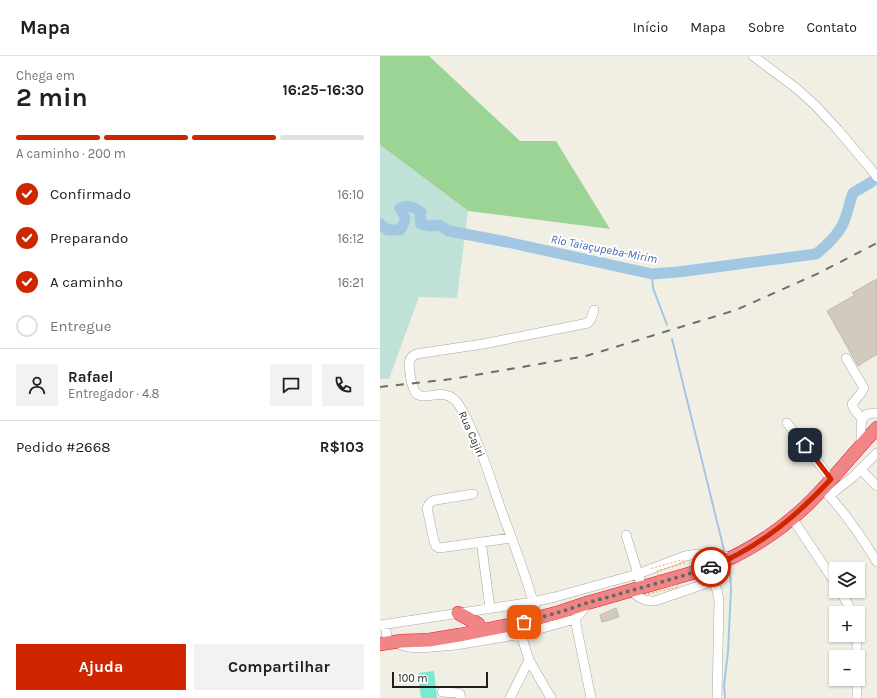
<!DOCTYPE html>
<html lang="pt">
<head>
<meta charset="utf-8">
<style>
	:root { --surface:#fff; --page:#f2f2f2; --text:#202124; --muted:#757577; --line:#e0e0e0; --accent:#ce2700 }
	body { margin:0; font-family:Karla,sans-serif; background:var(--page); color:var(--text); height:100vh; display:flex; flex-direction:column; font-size:15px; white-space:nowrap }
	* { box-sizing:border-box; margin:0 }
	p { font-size:13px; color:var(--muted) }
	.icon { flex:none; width:22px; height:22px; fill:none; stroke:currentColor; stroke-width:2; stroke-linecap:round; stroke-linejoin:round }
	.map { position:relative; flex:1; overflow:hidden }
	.sheet { display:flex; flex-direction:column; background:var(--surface); width:380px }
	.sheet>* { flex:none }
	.buttons { position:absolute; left:449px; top:506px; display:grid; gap:8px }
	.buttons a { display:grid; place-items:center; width:36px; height:36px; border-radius:0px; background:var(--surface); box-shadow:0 1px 3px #0004; font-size:20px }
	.scale { position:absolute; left:12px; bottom:10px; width:96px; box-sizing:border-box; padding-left:4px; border:2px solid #1f1f1f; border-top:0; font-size:11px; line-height:14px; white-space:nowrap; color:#1f1f1f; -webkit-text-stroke:3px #fff; paint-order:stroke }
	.pin { position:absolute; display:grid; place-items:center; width:34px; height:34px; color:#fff; margin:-17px; border-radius:8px; box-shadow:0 2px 6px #0006 }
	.courier { position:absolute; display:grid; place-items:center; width:40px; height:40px; margin:-20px; border:3px solid #ce2700; border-radius:50%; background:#fff; color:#222; box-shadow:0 1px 5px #0007 }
	.overview em { font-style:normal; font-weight:700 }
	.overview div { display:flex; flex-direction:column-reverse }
	.overview { display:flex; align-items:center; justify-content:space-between; height:68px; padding:0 16px }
	h1 { font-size:26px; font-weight:700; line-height:30px }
	.bar { display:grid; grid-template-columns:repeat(4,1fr); gap:6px 4px; align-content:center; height:48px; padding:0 16px }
	.bar i { height:5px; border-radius:3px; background:var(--line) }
	.bar .on { background:var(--accent) }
	.bar p { grid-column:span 4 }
	.line { display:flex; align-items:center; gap:10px; padding:0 16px; border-top:1px solid var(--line) }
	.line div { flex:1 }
	.round { display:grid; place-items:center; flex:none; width:42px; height:42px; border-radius:0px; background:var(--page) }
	ol { padding:0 16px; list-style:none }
	li { display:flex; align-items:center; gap:12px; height:44px }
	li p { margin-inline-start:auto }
	li .icon { padding:4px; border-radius:50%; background:var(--accent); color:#fff; stroke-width:4 }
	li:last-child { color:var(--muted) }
	li i { width:22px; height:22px; border:2px solid var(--line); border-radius:50% }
	.cta { display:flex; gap:8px; margin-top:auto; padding:8px 16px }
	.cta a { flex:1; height:46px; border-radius:0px; background:var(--accent); color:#fff; font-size:16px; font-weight:700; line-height:46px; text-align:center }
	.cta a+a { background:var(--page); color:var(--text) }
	header { display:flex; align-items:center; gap:24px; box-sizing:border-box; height:56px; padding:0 20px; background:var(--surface); border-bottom:1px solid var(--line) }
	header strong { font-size:19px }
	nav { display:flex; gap:22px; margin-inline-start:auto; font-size:14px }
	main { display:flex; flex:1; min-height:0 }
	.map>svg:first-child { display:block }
	.forest { fill:#9cd495 }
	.wetland { fill:#c0e1d8 }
	.pitch { fill:#7be8d2 }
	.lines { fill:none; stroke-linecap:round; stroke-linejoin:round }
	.stream { stroke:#a1c7e3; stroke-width:2 }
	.river { stroke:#a1c7e3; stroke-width:11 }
	.building { fill:#d1cabd; stroke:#c4b9a5 }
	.minor-casing { stroke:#a6a6a6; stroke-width:10 }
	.highway-casing { stroke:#ed1435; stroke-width:14 }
	.minor { stroke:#fff; stroke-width:9 }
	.highway { stroke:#f08585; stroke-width:13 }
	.rail { stroke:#6d6d6d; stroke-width:2; stroke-dasharray:8 8; stroke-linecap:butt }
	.path-bridge { stroke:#ff9467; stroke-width:1; stroke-dasharray:2 2; stroke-linecap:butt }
	.done { stroke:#686864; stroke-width:4; stroke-dasharray:0 7.2 }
	.route { stroke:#ce2700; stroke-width:5 }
	.labels { text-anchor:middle; stroke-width:4; stroke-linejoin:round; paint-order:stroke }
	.street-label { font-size:11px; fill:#1f1f1f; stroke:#fff }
	.water-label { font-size:12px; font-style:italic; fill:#4166b9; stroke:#fff }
</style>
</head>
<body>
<header>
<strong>Mapa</strong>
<nav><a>Início</a><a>Mapa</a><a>Sobre</a><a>Contato</a></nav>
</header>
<main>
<section class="sheet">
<div class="overview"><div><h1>2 min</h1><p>Chega em</p></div><em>16:25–16:30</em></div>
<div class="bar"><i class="on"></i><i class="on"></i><i class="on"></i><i></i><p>A caminho · 200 m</p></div>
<ol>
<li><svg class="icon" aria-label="check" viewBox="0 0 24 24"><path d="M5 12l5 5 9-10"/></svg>Confirmado<p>16:10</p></li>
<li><svg class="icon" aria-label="check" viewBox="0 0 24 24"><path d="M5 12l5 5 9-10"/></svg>Preparando<p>16:12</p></li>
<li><svg class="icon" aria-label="check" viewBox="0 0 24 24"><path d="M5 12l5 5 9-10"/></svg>A caminho<p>16:21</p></li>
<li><i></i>Entregue</li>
</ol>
<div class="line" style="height:72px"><a class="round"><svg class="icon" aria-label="person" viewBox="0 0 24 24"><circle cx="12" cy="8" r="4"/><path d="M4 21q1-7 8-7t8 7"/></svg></a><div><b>Rafael</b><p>Entregador · 4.8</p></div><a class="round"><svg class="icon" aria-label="chat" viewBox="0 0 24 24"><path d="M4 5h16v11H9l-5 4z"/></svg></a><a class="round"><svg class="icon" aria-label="phone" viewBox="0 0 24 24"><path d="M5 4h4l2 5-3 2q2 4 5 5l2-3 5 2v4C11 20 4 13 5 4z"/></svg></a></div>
<div class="line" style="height:52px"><div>Pedido #2668</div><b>R$103</b></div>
<div class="cta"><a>Ajuda</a><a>Compartilhar</a></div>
</section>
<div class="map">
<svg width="497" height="642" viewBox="0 0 497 642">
	<rect width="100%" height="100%" fill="#f1efe4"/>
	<path class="forest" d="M0,0H49L140,85H176L230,173L88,155L0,89Z"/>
	<path class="wetland" d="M0,89L88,155L77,242L39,241L9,323H0Z"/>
	<path class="pitch" d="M54,615L57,642H41L38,617Z"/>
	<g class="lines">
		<path class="stream" d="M272,218L273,232L287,269
			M292,283L344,494
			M345,642L344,629L348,596L351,533L350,517"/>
		<path class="river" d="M0,168L8,174H20C27,163 26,162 20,152C29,148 33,151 41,156L40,160L41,168L49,170L59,169L69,175L127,186L272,218L298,216L436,198C446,190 455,182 462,170C467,161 469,147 473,137L493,125"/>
	</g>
	<path class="building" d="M497,223V298L478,310L447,255L475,239L472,237Z
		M236,552L239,561L222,566L220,559Z"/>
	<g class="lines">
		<defs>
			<path id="minor" d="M373,0L416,32L435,49L458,74L490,112L497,121
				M466,302L484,332L481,337L472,348L474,353L482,363
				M407,367L451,423
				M481,389V372L482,363L487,358L497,357
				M481,414L497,430
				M443,433C464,455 481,480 497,506
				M93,438L56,444C51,445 49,447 47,452L54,485L56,490L59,492L131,482
				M449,440L474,420L497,397
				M412,462L456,528
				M246,479L262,531
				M102,492L110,552
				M326,513C333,525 338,531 339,545L337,642
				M250,534C259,542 263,545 275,545L333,525
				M460,535L470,552L471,557
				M156,557C148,524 135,491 123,459C110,422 99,383 79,349C64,325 39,353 33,331C30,324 30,315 29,307C30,302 32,300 36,298L103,288L208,267L211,263L214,254
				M195,563L211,642
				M5,568L8,587
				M0,569L153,546L175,541L258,518L305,500L317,498L352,501
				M141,578L149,604L171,642
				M475,579L477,587V601
				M17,587L21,589L28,591L41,592L76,589L141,578L195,563L203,554L207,547
				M477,623V642
				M62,636L78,637L80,638L81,642
				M130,642L149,604"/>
			<path id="highway" d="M78,557L98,568
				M0,588L21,585L49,584L79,579L135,568L180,556L207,547L326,513C364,498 398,477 427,449C452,425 473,397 497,372"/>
		</defs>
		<use href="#minor" class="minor-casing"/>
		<use href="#highway" class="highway-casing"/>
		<use href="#minor" class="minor"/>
		<use href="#highway" class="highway"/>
		<path class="rail" d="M0,331L72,323L206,300L356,254L439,217L497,187"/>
		<path class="path-bridge" d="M268,538L298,531V528L281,532L277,515L305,507L302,504L269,513"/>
	</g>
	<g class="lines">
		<path class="done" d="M144,566L180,556L207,547L292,523L331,511"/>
		<path class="route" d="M331,511C379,492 417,460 451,423L425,389"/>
	</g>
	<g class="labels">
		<g class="street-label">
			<text transform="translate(92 378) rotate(66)" y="4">Rua Cajiri</text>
		</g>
		<g class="water-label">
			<text transform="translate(224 193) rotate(11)" y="4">Rio Taiaçupeba-Mirim</text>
		</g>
	</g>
</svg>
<div class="buttons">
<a><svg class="icon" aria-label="layers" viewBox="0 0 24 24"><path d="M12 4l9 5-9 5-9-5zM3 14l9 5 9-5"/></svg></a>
<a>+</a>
<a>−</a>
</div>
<div class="scale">100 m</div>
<div class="pin" style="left:144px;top:566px;background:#ea580c"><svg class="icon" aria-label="bag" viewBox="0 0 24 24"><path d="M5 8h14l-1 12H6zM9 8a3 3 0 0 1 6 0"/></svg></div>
<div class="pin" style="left:425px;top:389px;background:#1f2937"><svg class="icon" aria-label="home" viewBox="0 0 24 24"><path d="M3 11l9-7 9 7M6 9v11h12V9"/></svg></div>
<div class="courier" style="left:331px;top:511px"><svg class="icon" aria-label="car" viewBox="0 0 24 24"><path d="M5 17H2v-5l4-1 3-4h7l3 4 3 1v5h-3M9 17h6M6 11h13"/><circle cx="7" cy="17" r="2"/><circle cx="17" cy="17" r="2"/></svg></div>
</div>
</main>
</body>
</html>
